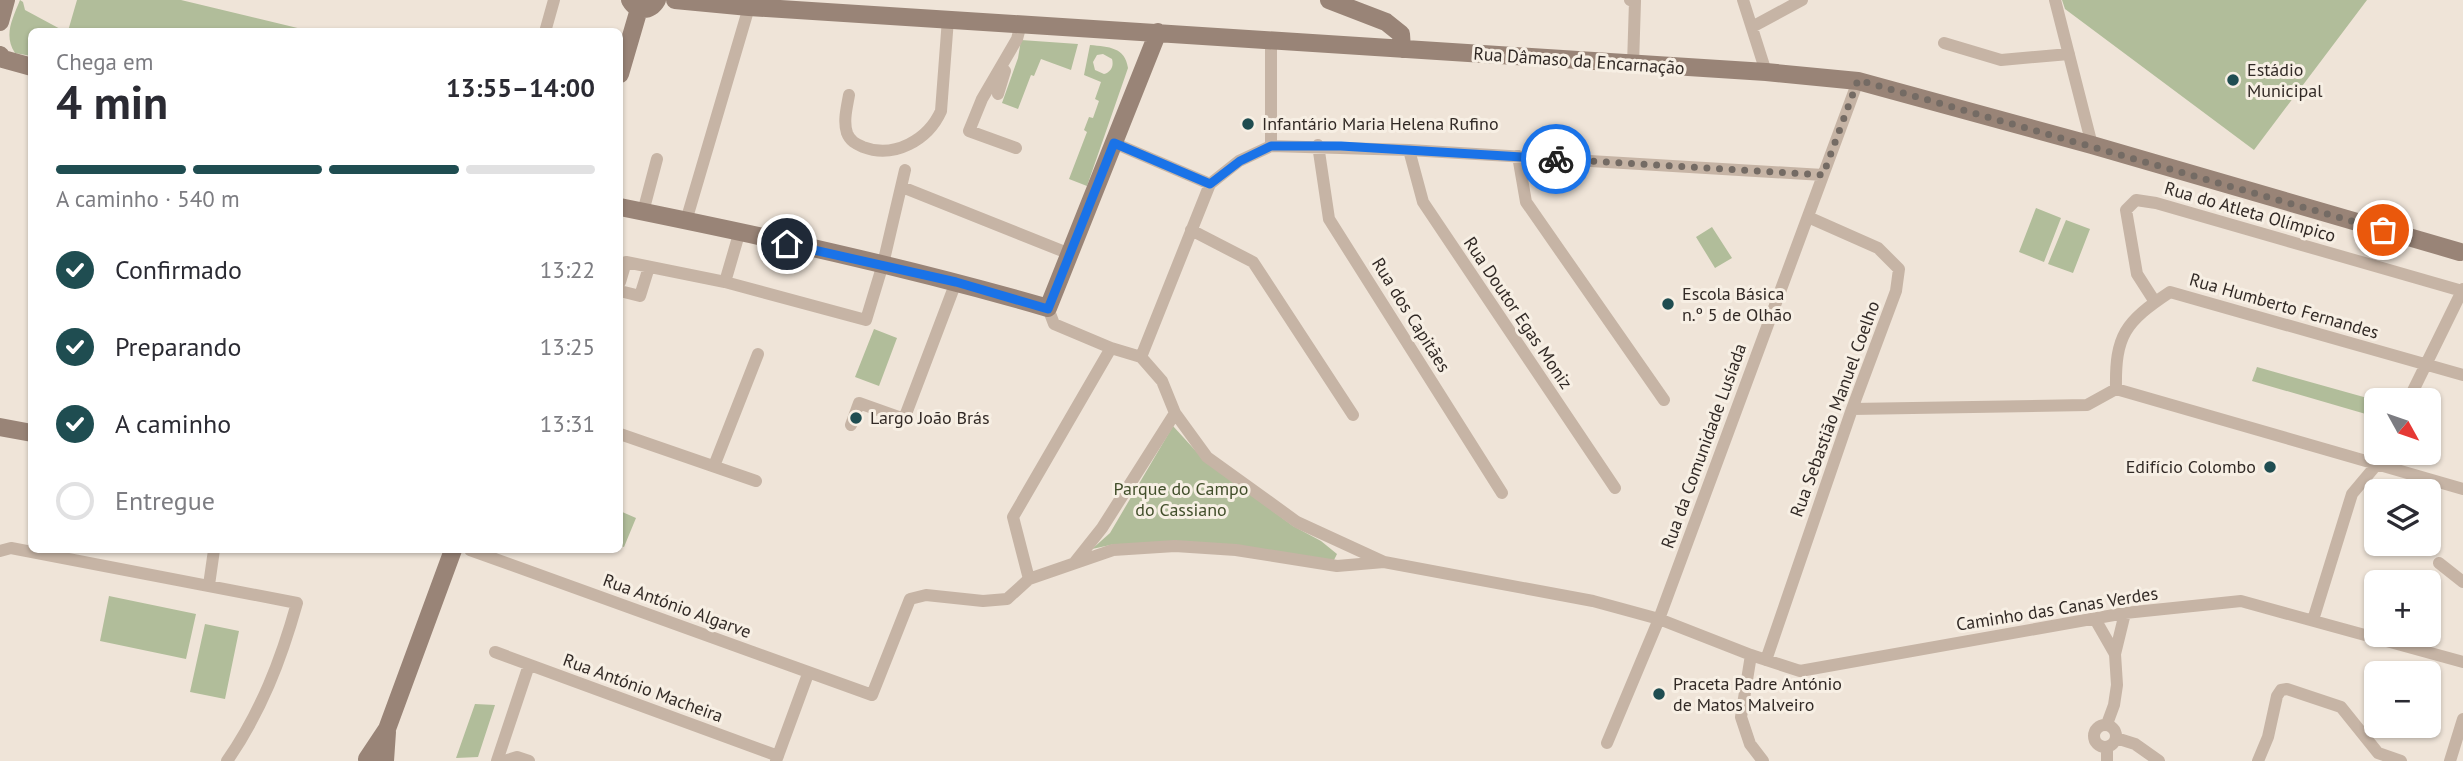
<!DOCTYPE html>
<html lang="pt">
<head>
<meta charset="utf-8">
<style>
	:root { --surface:#fff; --page:#f7f7f7; --text:#2b2b33; --muted:#7c7c81; --line:#e1e1e2; --accent:#1f4d51 }
	body { margin:0; font-family:"PT Sans",sans-serif; background:var(--page); color:var(--text); height:100vh; display:flex; flex-direction:column; font-size:26px; white-space:nowrap }
	* { box-sizing:border-box; margin:0 }
	p { font-size:23px; color:var(--muted) }
	.icon { flex:none; width:38px; height:38px; fill:none; stroke:currentColor; stroke-width:2; stroke-linecap:round; stroke-linejoin:round }
	.map { position:relative; flex:1; overflow:hidden }
	.side { position:absolute; left:28px; top:28px; width:595px; height:525px; display:flex; flex-direction:column; background:var(--surface); border-radius:10px; box-shadow:0 2px 5px #0004 }
	.side>* { flex:none }
	.needle { width:46px; rotate:130deg }
	.fabs { position:absolute; left:2364px; top:388px; display:grid; gap:14px }
	.fabs a { display:grid; place-items:center; width:77px; height:77px; border-radius:10px; background:var(--surface); box-shadow:0 2px 5px #0004; font-size:35px }
	.pin { position:absolute; display:grid; place-items:center; width:60px; height:60px; color:#fff; margin:-30px; border:4px solid #fff; border-radius:50%; box-shadow:0 2px 7px #0007 }
	.courier { position:absolute; display:grid; place-items:center; width:70px; height:70px; margin:-35px; border:5px solid #1a73e8; border-radius:50%; background:#fff; color:#222; box-shadow:0 2px 9px #0007 }
	.headline em { font-style:normal; font-weight:700 }
	.headline div { display:flex; flex-direction:column-reverse }
	.headline { display:flex; align-items:center; justify-content:space-between; height:119px; padding:0 28px }
	h1 { font-size:46px; font-weight:700; line-height:52px }
	.bar { display:grid; grid-template-columns:repeat(4,1fr); gap:10px 7px; align-content:center; height:84px; padding:0 28px }
	.bar i { height:9px; border-radius:5px; background:var(--line) }
	.bar .active { background:var(--accent) }
	.bar p { grid-column:span 4 }
	ol { padding:0 28px; list-style:none }
	li { display:flex; align-items:center; gap:21px; height:77px }
	li p { margin-inline-start:auto }
	li .icon { padding:7px; border-radius:50%; background:var(--accent); color:#fff; stroke-width:4 }
	li:last-child { color:var(--muted) }
	li i { width:38px; height:38px; border:4px solid var(--line); border-radius:50% }
	.map>svg:first-child { display:block }
	.green { fill:#b1bd9a; fill-rule:evenodd }
	.lines { fill:none; stroke-linecap:round; stroke-linejoin:round }
	.street { stroke:#c6b4a5; stroke-width:12 }
	.secondary { stroke:#998477; stroke-width:18 }
	.done { stroke:#746b64; stroke-width:7; stroke-dasharray:0 12.6 }
	.route { stroke:#1a73e8; stroke-width:9 }
	.poi-dot { fill:#1f4d51; stroke:#f7efe4; stroke-width:2.5 }
	.labels { text-anchor:middle; stroke-width:6; stroke-linejoin:round; paint-order:stroke }
	.street-label { font-size:18px; fill:#322a26; stroke:#f7efe4 }
	.poi-label { font-size:18px; fill:#322a26; stroke:#f7efe4; text-anchor:start }
	.park-label { font-size:18px; fill:#424f2b; stroke:#f7efe4 }
</style>
</head>
<body>
<div class="map">
<svg width="2463" height="761" viewBox="0 0 2463 761">
	<rect width="100%" height="100%" fill="#efe4d8"/>
	<path class="green" d="M20,0L23,2L25,10L64,31L32,32L31,56L15,53C3,35 13,18 20,0Z
		M77,0H181L310,31H68Z
		M2062,0H2367L2254,150L2065,9Z
		M1021,40L1078,44L1071,70L1041,59L1034,76L1031,75L1018,109L1002,103L1018,58Z
		M1090,45C1109,47 1125,47 1128,68L1087,186L1069,179L1087,132L1084,130L1089,117L1093,118L1099,101L1095,99L1101,82L1084,75ZM1103,54L1112,59C1114,66 1111,72 1104,74L1095,70L1093,62L1097,55Z
		M2036,208L2061,218L2044,262L2019,252Z
		M2066,220L2090,229L2073,273L2048,264Z
		M1712,227L1732,258L1715,268L1696,237Z
		M874,329L897,338L879,386L855,377Z
		M2257,367L2378,401L2376,417L2252,381Z
		M1173,426L1204,460L1293,526L1321,541L1337,554L1334,560L1115,544L1092,549L1110,533Z
		M620,511L636,518L624,547L620,546Z
		M109,596L196,614L186,659L100,641Z
		M205,624L239,631L225,699L190,692Z
		M475,704L495,705L478,757L456,758Z"/>
	<g class="lines">
		<path class="street" d="M1630,0L1635,1L1633,65
			M1743,0L1766,72
			M2055,0L2092,145
			M1752,27L1802,0
			M545,32L554,0
			M1944,43L2001,60L2069,54
			M998,94L1005,71
			M849,95C847,107 843,121 847,133C850,141 856,144 863,147C894,159 928,140 941,111L948,19
			M1114,143L1210,184
			M1318,145L1329,219L1502,493
			M1271,146V40
			M1016,148L969,131L982,99L1017,39L1021,24
			M1409,150L1423,202L1615,488
			M1518,156L1526,202L1664,400
			M902,187L1070,254
			M643,212L657,159
			M686,221L749,7
			M1191,230L1253,262L1353,415
			M620,282L626,262L725,282L866,320L883,264L905,170
			M725,282L739,234
			M620,291L640,296L649,267
			M2155,302L2137,274L2126,210L2136,200L2156,203L2462,291
			M1048,308L1054,324L1111,348L1141,357
			M1141,357L1162,381L1175,413L1207,457L1297,522L1384,562L1593,601L1659,619L1751,655L1800,671L2125,613L2241,601L2463,662
			M1141,357L1210,184L1239,161L1271,146L1409,150L1823,175
			M2116,389C2115,335 2125,322 2170,292L2463,375
			M2408,401L2463,289
			M1852,409L2087,405L2116,389L2463,489
			M851,425L859,403L904,419L956,282
			M620,434L756,481
			M714,466L758,354
			M470,550L872,695L910,599L926,595L983,601L1007,599L1029,579L1113,550L1175,546L1236,550L1337,566L1384,562
			M0,551L11,548L297,603C281,660 261,712 227,761
			M1075,562L1102,528L1175,413
			M2439,563L2463,582
			M1029,579L1013,517L1111,348
			M209,585L214,550
			M2095,619L2115,654
			M2313,620L2352,494L2378,463L2383,453
			M495,652L778,756
			M1751,655L1741,717L1750,744L1763,761
			M1766,660L1852,409L1896,291L1899,269L1878,248L1808,217
			M2107,724L2114,705L2117,685L2115,654L2125,613
			M2094 736a11 11 0 1 1 22 0a11 11 0 1 1-22 0Z
			M2116,738L2135,744L2159,761
			M1607,743L1659,619L1858,81
			M497,761L529,665
			M504,761L517,757L529,761
			M776,761L808,674
			M2107,761V747
			M2258,761L2268,737L2277,696L2281,690L2287,689L2341,707L2378,753L2401,761
			M2450,761L2463,719"/>
		<path class="secondary" d="M630,0C637,12 650,12 657,0
			M675,0L749,7L1766,72L1858,81L2092,145L2460,252
			M1329,0L1386,22L1401,34L1402,49
			M0,22L6,0
			M0,55L3,59L32,67
			M620,74L639,9
			M620,207C763,236 907,267 1048,308L1158,32
			M0,427L32,433
			M367,759L387,729L453,550
			M385,761L387,732"/>
	</g>
	<g class="lines">
		<path class="done" d="M1556,159L1823,175L1858,80L2383,230"/>
		<path class="route" d="M787,244L956,282L1048,309L1114,143L1210,184L1240,161L1271,146H1341L1556,159"/>
	</g>
	<g class="poi-dot">
		<circle cx="2233" cy="80" r="7"/>
		<circle cx="1248" cy="124" r="7"/>
		<circle cx="1668" cy="304" r="7"/>
		<circle cx="856" cy="418" r="7"/>
		<circle cx="2270" cy="467" r="7"/>
		<circle cx="1659" cy="694" r="7"/>
	</g>
	<g class="labels">
		<g class="street-label">
			<text transform="translate(1579 61) rotate(4)" y="6">Rua Dâmaso da Encarnação</text>
			<text transform="translate(2250 212) rotate(16)" y="6">Rua do Atleta Olímpico</text>
			<text transform="translate(2284 306) rotate(16)" y="6">Rua Humberto Fernandes</text>
			<text transform="translate(1518 313) rotate(56)" y="6">Rua Doutor Egas Moniz</text>
			<text transform="translate(1411 315) rotate(58)" y="6">Rua dos Capitães</text>
			<text transform="translate(1835 409) rotate(-70)" y="6">Rua Sebastião Manuel Coelho</text>
			<text transform="translate(1704 446) rotate(-70)" y="6">Rua da Comunidade Lusíada</text>
			<text transform="translate(677 606) rotate(20)" y="6">Rua António Algarve</text>
			<text transform="translate(2057 609) rotate(-9)" y="6">Caminho das Canas Verdes</text>
			<text transform="translate(643 688) rotate(20)" y="6">Rua António Macheira</text>
		</g>
		<g class="poi-label">
			<text x="2247" y="76">Estádio<tspan x="2247" dy="21">Municipal</tspan></text>
			<text x="1262" y="130">Infantário Maria Helena Rufino</text>
			<text x="1682" y="300">Escola Básica<tspan x="1682" dy="21">n.º 5 de Olhão</tspan></text>
			<text x="870" y="424">Largo João Brás</text>
			<text x="2256" y="473" text-anchor="end">Edifício Colombo</text>
			<text x="1673" y="690">Praceta Padre António<tspan x="1673" dy="21">de Matos Malveiro</tspan></text>
		</g>
		<g class="park-label">
			<text x="1181" y="495">Parque do Campo<tspan x="1181" dy="21">do Cassiano</tspan></text>
		</g>
	</g>
</svg>
<div class="fabs">
<a><svg class="needle" viewBox="-14 -14 28 28"><path d="M0-13l5 13h-10z" fill="#e53935"/><path d="M0 13l5-13h-10z" fill="#7c7c81"/></svg></a>
<a><svg class="icon" aria-label="layers" viewBox="0 0 24 24"><path d="M12 4l9 5-9 5-9-5zM3 14l9 5 9-5"/></svg></a>
<a>+</a>
<a>−</a>
</div>
<div class="pin" style="left:2383px;top:230px;background:#ea580c"><svg class="icon" aria-label="bag" viewBox="0 0 24 24"><path d="M5 8h14l-1 12H6zM9 8a3 3 0 0 1 6 0"/></svg></div>
<div class="pin" style="left:787px;top:244px;background:#1f2937"><svg class="icon" aria-label="home" viewBox="0 0 24 24"><path d="M3 11l9-7 9 7M6 9v11h12V9"/></svg></div>
<div class="courier" style="left:1556px;top:159px"><svg class="icon" aria-label="bike" viewBox="0 0 24 24"><circle cx="6" cy="16" r="4"/><circle cx="18" cy="16" r="4"/><path d="M6 16l4-8h5l3 8M10 8l3 8H6M13 5h3"/></svg></div>
<section class="side">
<div class="headline"><div><h1>4 min</h1><p>Chega em</p></div><em>13:55–14:00</em></div>
<div class="bar"><i class="active"></i><i class="active"></i><i class="active"></i><i></i><p>A caminho · 540 m</p></div>
<ol>
<li><svg class="icon" aria-label="check" viewBox="0 0 24 24"><path d="M5 12l5 5 9-10"/></svg>Confirmado<p>13:22</p></li>
<li><svg class="icon" aria-label="check" viewBox="0 0 24 24"><path d="M5 12l5 5 9-10"/></svg>Preparando<p>13:25</p></li>
<li><svg class="icon" aria-label="check" viewBox="0 0 24 24"><path d="M5 12l5 5 9-10"/></svg>A caminho<p>13:31</p></li>
<li><i></i>Entregue</li>
</ol>
</section>
</div>
</body>
</html>
